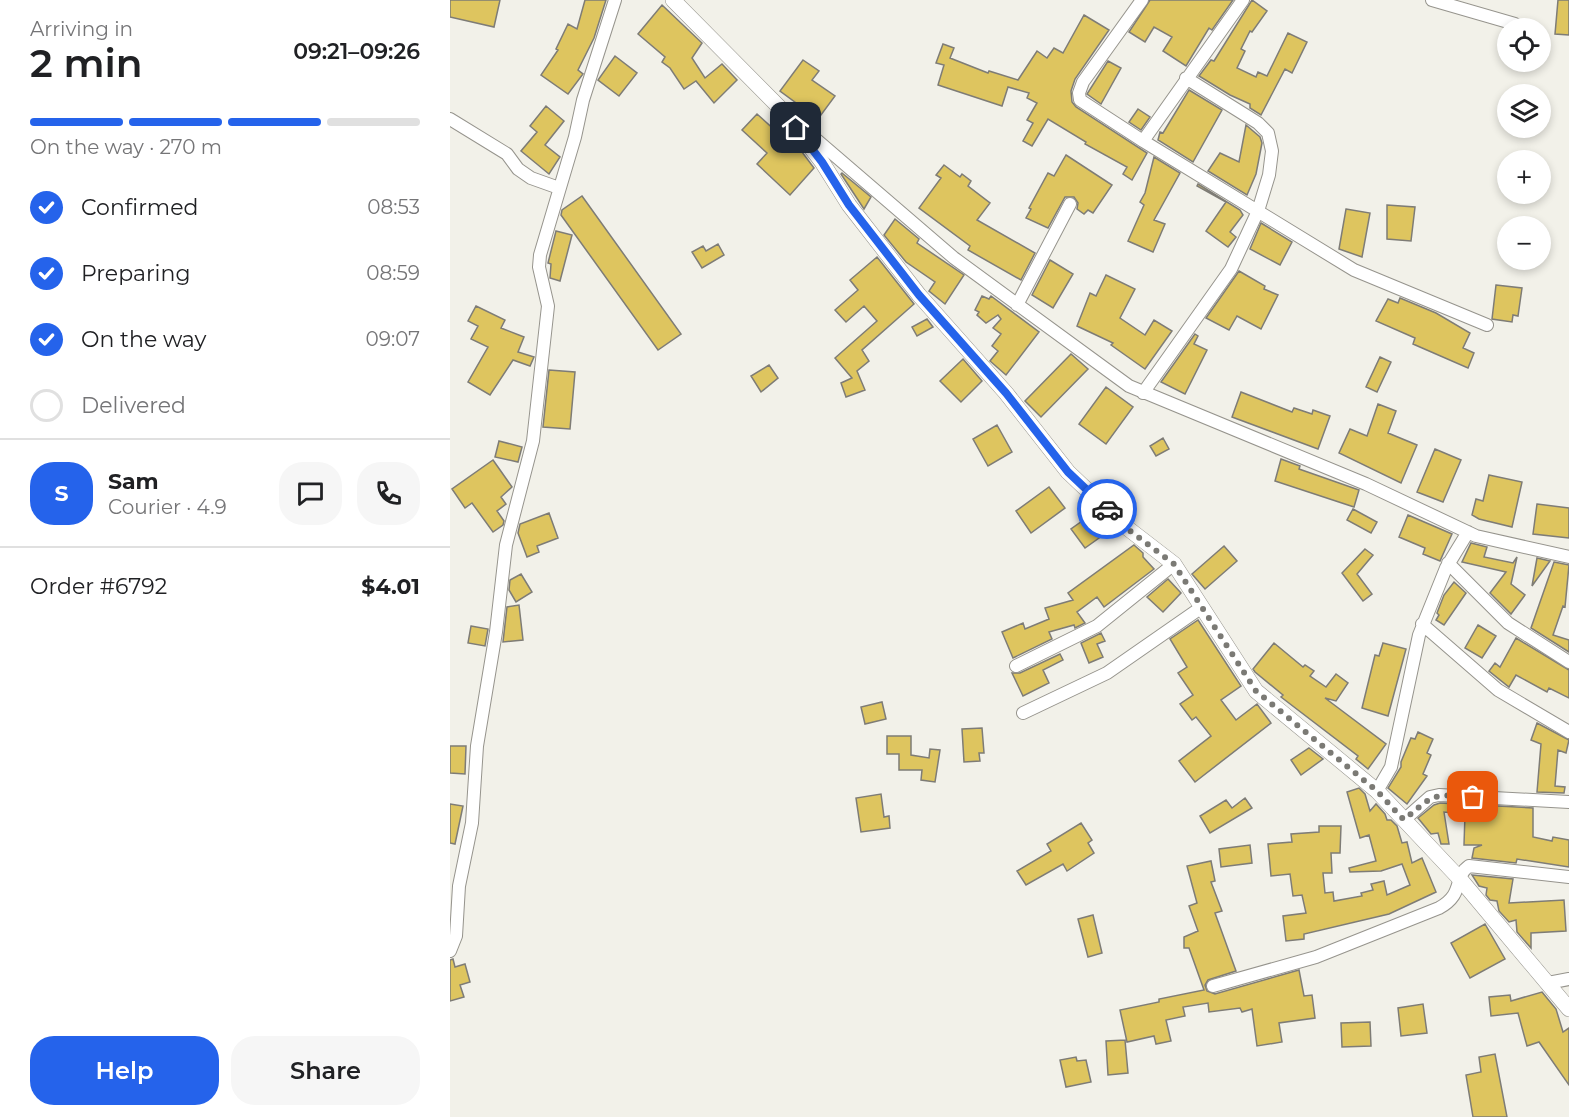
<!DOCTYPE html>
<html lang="en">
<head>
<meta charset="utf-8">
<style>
	:root { --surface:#fff; --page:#f6f6f6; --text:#202124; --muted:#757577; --line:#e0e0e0; --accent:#2563eb }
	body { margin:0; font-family:Montserrat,sans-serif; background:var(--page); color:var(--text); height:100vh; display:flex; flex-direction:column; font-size:22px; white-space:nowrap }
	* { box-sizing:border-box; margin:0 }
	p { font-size:20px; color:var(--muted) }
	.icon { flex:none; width:33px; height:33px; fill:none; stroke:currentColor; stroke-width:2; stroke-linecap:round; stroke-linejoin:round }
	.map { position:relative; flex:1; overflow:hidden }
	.side { display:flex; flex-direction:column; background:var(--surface); width:450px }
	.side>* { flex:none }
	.buttons { position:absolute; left:1047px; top:18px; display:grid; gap:12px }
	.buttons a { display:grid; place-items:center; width:54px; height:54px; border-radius:50%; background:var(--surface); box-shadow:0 3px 9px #0003; font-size:30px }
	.pin { position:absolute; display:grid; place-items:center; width:51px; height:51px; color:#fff; margin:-26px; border-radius:12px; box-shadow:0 3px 9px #0006 }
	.courier { position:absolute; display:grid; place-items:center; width:60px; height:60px; margin:-30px; border:4px solid #2563eb; border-radius:50%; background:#fff; color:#222; box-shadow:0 2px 8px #0007 }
	.summary em { font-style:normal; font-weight:600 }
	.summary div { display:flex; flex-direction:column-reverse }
	.summary { display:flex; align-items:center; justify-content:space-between; height:102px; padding:0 30px }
	h1 { font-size:39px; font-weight:600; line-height:45px }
	.bar { display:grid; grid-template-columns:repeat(4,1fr); gap:9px 6px; align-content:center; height:72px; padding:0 30px }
	.bar i { height:8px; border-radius:4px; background:var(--line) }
	.bar .current { background:var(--accent) }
	.bar p { grid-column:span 4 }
	.line { display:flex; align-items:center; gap:15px; padding:0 30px; border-top:2px solid var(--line) }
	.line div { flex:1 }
	.round { display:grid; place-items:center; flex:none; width:63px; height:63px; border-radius:24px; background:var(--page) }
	ol { padding:0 30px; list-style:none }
	li { display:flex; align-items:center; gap:18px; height:66px }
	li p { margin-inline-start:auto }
	li .icon { padding:6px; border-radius:50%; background:var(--accent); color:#fff; stroke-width:4 }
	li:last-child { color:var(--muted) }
	li i { width:33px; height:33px; border:3px solid var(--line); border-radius:50% }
	.action { display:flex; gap:12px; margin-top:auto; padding:12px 30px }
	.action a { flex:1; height:69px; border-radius:24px; background:var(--accent); color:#fff; font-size:24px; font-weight:600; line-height:69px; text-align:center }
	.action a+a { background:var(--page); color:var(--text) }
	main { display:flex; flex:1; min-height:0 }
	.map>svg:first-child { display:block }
	.building { fill:#dec55f; stroke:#7e7c76; stroke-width:1.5 }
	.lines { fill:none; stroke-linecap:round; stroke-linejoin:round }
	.minor-casing { stroke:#96948d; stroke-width:14 }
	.major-casing { stroke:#96948d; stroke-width:16 }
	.minor { stroke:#fff; stroke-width:12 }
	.major { stroke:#fff; stroke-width:15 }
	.done { stroke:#7b7a75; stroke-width:6; stroke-dasharray:0 10.8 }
	.route { stroke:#2563eb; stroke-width:8 }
</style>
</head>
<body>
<main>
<section class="side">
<div class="summary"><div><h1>2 min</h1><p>Arriving in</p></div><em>09:21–09:26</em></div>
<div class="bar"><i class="current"></i><i class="current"></i><i class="current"></i><i></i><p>On the way · 270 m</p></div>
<ol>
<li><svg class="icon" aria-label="check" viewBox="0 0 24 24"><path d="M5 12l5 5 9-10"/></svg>Confirmed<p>08:53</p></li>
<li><svg class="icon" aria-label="check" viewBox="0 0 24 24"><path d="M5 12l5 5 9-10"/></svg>Preparing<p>08:59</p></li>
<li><svg class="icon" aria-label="check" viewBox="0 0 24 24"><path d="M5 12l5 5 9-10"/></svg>On the way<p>09:07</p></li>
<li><i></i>Delivered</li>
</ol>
<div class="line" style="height:108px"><b class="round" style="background:var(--accent);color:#fff">S</b><div><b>Sam</b><p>Courier · 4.9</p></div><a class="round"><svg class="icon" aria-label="chat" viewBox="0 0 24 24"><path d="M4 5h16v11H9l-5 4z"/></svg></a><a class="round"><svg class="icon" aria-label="phone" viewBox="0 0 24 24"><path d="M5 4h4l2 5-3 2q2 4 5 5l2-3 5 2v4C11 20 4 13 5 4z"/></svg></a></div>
<div class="line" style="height:78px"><div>Order #6792</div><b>$4.01</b></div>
<div class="action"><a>Help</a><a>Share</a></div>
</section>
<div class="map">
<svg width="1119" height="1117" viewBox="0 0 1119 1117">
	<rect width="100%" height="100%" fill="#f2f1e9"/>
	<path class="building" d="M0,0H50L44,27L0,17Z
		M135,0H156L144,38L128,70L133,74L118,94L91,75L108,50L106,49L118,24L127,29Z
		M700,0H783L762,30L759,28L736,66L713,51L722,37L704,27L695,42L679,32Z
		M802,0L817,11L802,32L800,31L791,49L795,51L787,68L806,77L808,72L817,76L838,33L857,42L842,73L835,69L811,115L800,108V104L780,95L749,76L761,60L764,61Z
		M1108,0H1119V35L1105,34Z
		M212,5L252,43L242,58L255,78L272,64L287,80L264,103L246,81L234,89L220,68L212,62L215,57L188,34Z
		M634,15L659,30L625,79L621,91L622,102L626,107L697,153L682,180L673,174L677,167L635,144L636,142L598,119L582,146L573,141L583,123L577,120L587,103L577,98L579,93L558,87L552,106L488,85L494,65L486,63L493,44L504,48L500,58L538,73L539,71L568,80L587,51L597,58L604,48L613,53Z
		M165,56L187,73L169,96L148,80Z
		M353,60L369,71L362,80L385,96L368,119L330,91Z
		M658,61L671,68L651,104L637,94Z
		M739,90L772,110L743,162L708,140L710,132L713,133Z
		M96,106L114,121L95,145L110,157L99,174L71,151L87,132L80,126Z
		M688,109L700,117L691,130L679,122Z
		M307,114L327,132L329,129L346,144L364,168L340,195L307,164L317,153L292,130Z
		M796,125L810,137L812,143L806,174L797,195L758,171L770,153L789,162Z
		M616,155L662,185L643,213L638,210L634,214L627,209L628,203L624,197H615L598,228L576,218L581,209L579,208L598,173L604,176Z
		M704,157L730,173L704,220L715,224L703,252L678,241L694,205L690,202L695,193Z
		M494,165L510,177L512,174L521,181L518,186L540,203L527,220L585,253L571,280L518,250L520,246L469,208L491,178L486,175Z
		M392,173L421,197L414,209L391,174Z
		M748,184L790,210L793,215L780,232L786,237L778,247L756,231L776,202L747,186Z
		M132,196L231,334L208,350L111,215L112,210Z
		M937,205L965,207L961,241L937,239Z
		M896,209L920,213L912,257L889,249Z
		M445,219L469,239L467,243L514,275L495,304L479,291L485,282L456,262L434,235Z
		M811,223L842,242L830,265L800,249Z
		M106,231L122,235L110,281L100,278L101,264L98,263Z
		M268,244L274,255L252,268L242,252L253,246L256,251Z
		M427,257L464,304L412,350L419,361L407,371L415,390L396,397L391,383L402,378L385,358L427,321L414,306L396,322L385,310L408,290L400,280Z
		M600,260L623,274L603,308L582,295Z
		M789,271L815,286L814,289L828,295L811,329L787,316L779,330L756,318Z
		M656,275L685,289L670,318L695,335L704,320L722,331L695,369L661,345L663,343L627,326L640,293L646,296Z
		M1046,285L1072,288L1068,316L1063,315L1062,322L1042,319Z
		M532,296L539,299L541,296L589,332L556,375L540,361L548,351L542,346L551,334L543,328L551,319L548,315L536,323L527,315L529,312L525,310Z
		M950,298L986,313L1020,333L1013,348L1024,353L1018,368L963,344L965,338L926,321L938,299L948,303Z
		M26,306L55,320L51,328L74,337L68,352L84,357L80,366L63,360L40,395L18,382L38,347L21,339L28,326L18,321Z
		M477,319L483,327L467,336L462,327Z
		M745,334L748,336L744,344L757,350L735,394L711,382Z
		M621,354L638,369L591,417L575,401Z
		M930,357L941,362L927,392L916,387Z
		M513,359L532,381L511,402L490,381Z
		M319,365L328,378L311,392L301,376Z
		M99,370L125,372L120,429L93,427Z
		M656,387L683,407L656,444L629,424Z
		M791,392L842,412L844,408L862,414L863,410L880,416L868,449L782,417Z
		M928,404L946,411L938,433L967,445L951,483L889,453L900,429L917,436Z
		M547,425L562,452L538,466L523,439Z
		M713,438L719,449L706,456L700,446Z
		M49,441L72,447L68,462L45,457Z
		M985,449L1011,460L993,502L967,492Z
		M831,459L850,466L849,469L909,490L904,507L825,481Z
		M43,460L62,487L51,497L56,504L47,511L54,521L53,525L43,532L22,503L15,508L2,489Z
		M1039,475L1072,482L1062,527L1029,519L1022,515L1026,499L1033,501Z
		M599,487L615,508L581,533L566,511Z
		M1087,504L1119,508V538L1083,534Z
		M903,509L927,522L921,533L897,520Z
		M99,513L108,538L87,546L89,552L77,557L68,533L70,524Z
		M642,514L656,533L635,548L621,529Z
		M958,515L1002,534L990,561L973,554L975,548L949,537Z
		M1021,543L1037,547L1034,557L1063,563L1067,557L1061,584L1075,595L1061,614L1040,593L1056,572L1012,562Z
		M684,545L693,553V557L704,569L654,607L647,597L627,612L635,623L625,628L624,625L599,632L602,639L563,658L552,632L573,623L575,629L599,619L595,608L623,600L618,593Z
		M774,546L787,561L755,589L742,574Z
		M915,549L923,555L907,574L922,594L913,601L892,573Z
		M1087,558L1100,561L1082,586Z
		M1104,562L1119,565L1115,607L1113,606L1103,635L1119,640V652L1081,628Z
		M71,574L82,592L66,602L59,590L60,580Z
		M718,579L731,593L713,612L697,597Z
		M1004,582L1016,593L994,625L986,620L989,615L987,613L994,595Z
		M69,605L73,640L53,642L57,607Z
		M748,620L791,686L771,700L786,720L807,704L821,723L745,782L729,761L761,736L746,717L742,720L730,704L743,695L728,673L737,667L720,639Z
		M1028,625L1046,636L1032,658L1015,648Z
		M21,626L38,629L35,646L18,643Z
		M651,633L655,641L647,644L653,657L639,663L631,643Z
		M1066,638L1119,670V698L1099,688L1097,692L1066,675L1059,687L1039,671L1045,663L1050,667Z
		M824,643L853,667L855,665L864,671L860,676L876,687L886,674L898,683L886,701L875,698L936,744L918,769L906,759L908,756L831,697L833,695L805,672L803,669Z
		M933,643L956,649L938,716L912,708L925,655L929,656Z
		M610,654L613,660L593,670L599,683L573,696L562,673H570Z
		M432,702L436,719L415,724L411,707Z
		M1087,723L1119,740L1116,753L1108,750L1105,786L1115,787L1114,793L1087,792L1091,744L1081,740Z
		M532,728L534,753H529L530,761L514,762L512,729Z
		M968,732L983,739L977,753L981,755L973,774L977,776L957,804L938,788L951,767V762L961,738L965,739Z
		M437,736H461V755L479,758L480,749L490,750L485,782L471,780L472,770H449V754H437Z
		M0,746H16L15,774L0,773Z
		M859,748L873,759L851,775L841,760Z
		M909,788L915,794L920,811L926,804L935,814L937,820H941L947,826L952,843L957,842L962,863L972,858L986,892L939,914L854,934V939L836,941L833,916L856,913L852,895L843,896L840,874L821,876L818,844L842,842L841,834L869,832V826H891L890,853H881L882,873H873L875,893L883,892L884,901L912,896L911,893L923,890L921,884L934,881L937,895L960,885L952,864L931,871L900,872L899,868L926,861L919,835L910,838L897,792Z
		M431,794L434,817L439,816L440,828L411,832L406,798Z
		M795,798L802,808L760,833L750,816L776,800L782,808Z
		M990,803L1083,808V837L1102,841L1103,837L1119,840V867L1067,859L1066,863L1022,858L1024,848L1032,845H1014L1015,814L994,812L999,844H991L988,833L981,834L968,818L984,805Z
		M0,804L13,806L5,844L0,843Z
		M631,823L642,840L638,843L644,853L617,871L613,864L576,885L567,871L601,851L597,844Z
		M800,845L802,863L771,867L769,849Z
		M761,861L765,881L761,882L772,911L765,913L786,971L758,980L755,985L757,991L765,994L849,970L854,996L862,995L865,1018L829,1023L832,1042L807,1046L802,1009L792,1012L790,1008L759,1012L758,1003L733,1007L735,1016L716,1020L721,1041L706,1044L704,1036L677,1042L670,1010L709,1002V999L754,990L739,948H734V937L748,931L739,906L747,903L737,866Z
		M1022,875L1063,879L1059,903L1114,900L1116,931L1081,933V948L1067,932L1066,920L1059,922L1049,911L1047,901L1040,900L1036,895L1037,888L1029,886Z
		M643,915L652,953L638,957L628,919Z
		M1035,924L1055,959L1020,978L1001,943Z
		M3,959L5,967L15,964L20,982L10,985L14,997L0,1001V960Z
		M1092,992L1106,1009L1113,1032L1119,1028V1085L1089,1042L1077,1046L1068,1013L1041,1016L1039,997L1060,995L1061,1001Z
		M973,1004L977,1033L951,1036L948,1008Z
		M920,1022L921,1046L892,1047L891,1023Z
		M675,1040L678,1073L658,1075L656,1041Z
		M1045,1054L1057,1117H1023L1016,1075L1031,1072L1029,1057Z
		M626,1057L627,1061L636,1060L641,1082L616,1087L610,1060Z"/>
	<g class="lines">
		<defs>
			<path id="minor" d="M692,0L633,82L629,93L630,100L693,141L904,270L1037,325
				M982,0L1065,24
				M0,119L57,154L68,169L81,178L109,188
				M347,123L504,258L679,386L916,484L1026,536L1119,557
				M693,141L793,0
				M567,305L620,204
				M693,393L781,269L808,211L819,175L822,151L818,133L808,123L736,78
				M998,563L1058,623L1119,662
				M972,624L1048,690L1119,732
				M566,666L647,626L724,564
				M573,713L657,673L752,607
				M927,791L941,767L969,635L996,568L1018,532
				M954,820L980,797L989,795L1119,802
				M0,951L6,936L9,886L22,823L27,746L46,632L56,545L83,441L98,306L89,267L90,255L125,137L133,100L165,0
				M1098,983L1119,979
				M763,986L866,957L989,908C1015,894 1003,877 1019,866L1119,877"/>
			<path id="major" d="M223,0L332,110L372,162L399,205L469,295L556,393L618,472L676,527L724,564L806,691L927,791L1010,879L1119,1009"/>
		</defs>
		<use href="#minor" class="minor-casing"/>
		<use href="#major" class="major-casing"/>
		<use href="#minor" class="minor"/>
		<use href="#major" class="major"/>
	</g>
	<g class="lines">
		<path class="done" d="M657,509L675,527L724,564L806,691L927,791L954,820C985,793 982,794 1023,797"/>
		<path class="route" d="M346,128L372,162L399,205L469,295L556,393L618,472L657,509"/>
	</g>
</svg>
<div class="buttons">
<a><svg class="icon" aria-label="locate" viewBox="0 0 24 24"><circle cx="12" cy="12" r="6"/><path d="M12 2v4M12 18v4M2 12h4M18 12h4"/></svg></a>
<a><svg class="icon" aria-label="layers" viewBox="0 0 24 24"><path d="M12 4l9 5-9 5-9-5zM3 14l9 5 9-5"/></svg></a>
<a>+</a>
<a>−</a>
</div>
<div class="pin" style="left:1023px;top:797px;background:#ea580c"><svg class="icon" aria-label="bag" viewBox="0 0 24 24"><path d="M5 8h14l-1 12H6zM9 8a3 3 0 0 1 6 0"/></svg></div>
<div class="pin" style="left:346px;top:128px;background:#1f2937"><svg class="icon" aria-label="home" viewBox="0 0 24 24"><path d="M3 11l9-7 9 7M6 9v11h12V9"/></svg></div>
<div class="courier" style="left:657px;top:509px"><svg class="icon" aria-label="car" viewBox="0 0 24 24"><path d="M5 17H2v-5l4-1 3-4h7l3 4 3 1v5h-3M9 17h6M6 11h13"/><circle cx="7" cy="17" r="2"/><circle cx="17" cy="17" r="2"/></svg></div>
</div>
</main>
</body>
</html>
